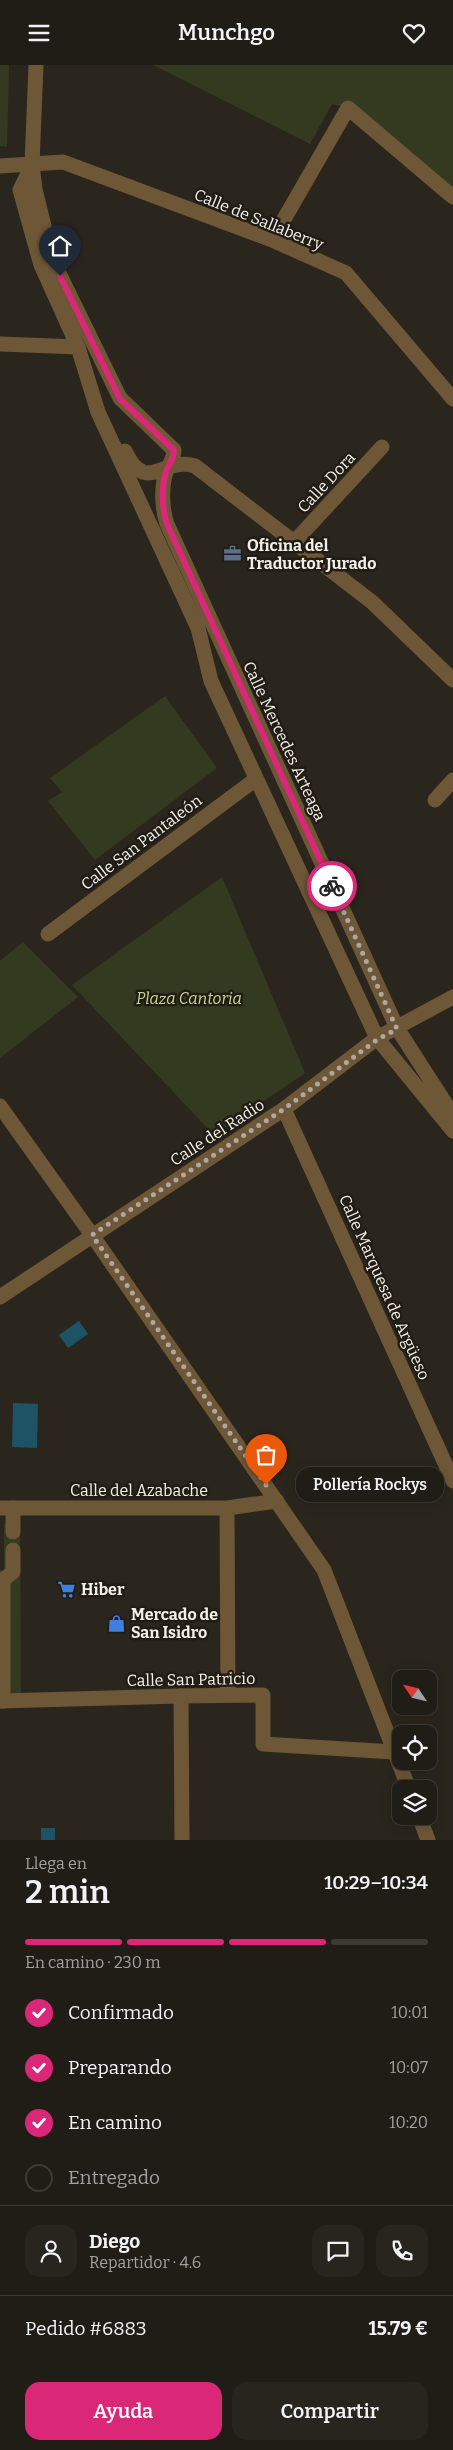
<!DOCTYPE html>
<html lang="es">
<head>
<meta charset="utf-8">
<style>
	:root { --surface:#201c16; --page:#28251f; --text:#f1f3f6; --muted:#a2a1a1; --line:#3d3a35; --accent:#db2777 }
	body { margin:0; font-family:Bitter,serif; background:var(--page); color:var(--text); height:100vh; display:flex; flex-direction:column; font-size:19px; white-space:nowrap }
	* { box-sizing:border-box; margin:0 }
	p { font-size:16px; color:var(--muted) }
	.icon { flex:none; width:28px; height:28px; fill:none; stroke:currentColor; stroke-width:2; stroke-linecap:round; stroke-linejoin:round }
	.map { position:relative; height:1775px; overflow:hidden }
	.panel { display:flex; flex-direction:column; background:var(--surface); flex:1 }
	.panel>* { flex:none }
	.needle { width:32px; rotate:305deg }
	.tools { position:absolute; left:392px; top:1605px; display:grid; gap:10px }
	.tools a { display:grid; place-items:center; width:45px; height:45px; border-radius:10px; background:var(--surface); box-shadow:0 2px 12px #0003,0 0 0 1px var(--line); font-size:25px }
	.pin { position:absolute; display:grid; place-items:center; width:42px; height:42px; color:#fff; margin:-51px -21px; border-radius:50% 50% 50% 0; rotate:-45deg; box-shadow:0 0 5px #0007 }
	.pin .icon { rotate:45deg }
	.courier { position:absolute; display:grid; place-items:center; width:50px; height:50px; margin:-25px; border:4px solid #db2777; border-radius:50%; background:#fff; color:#222; box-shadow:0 1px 6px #0007 }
	.bubble { position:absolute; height:35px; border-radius:15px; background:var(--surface); box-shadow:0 2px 12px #0003,0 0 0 1px var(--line); font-size:16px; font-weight:600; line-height:35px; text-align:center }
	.overview em { font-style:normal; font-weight:600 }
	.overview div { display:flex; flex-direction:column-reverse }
	.overview { display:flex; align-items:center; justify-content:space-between; height:85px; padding:0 25px }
	h1 { font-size:32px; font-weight:600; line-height:38px }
	.bar { display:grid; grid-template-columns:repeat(4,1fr); gap:8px 5px; align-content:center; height:60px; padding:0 25px }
	.bar i { height:6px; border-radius:4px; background:var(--line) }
	.bar .current { background:var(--accent) }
	.bar p { grid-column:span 4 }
	.line { display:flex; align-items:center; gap:12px; padding:0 25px; border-top:1px solid var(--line) }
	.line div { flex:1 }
	.round { display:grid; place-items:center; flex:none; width:52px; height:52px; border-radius:15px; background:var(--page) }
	ol { padding:0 25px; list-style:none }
	li { display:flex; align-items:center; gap:15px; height:55px }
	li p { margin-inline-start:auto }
	li .icon { padding:5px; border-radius:50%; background:var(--accent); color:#fff; stroke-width:4 }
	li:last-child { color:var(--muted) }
	li i { width:28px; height:28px; border:2px solid var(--line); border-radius:50% }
	.action { display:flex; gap:10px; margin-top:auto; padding:10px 25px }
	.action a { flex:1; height:58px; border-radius:15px; background:var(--accent); color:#fff; font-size:20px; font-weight:600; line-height:58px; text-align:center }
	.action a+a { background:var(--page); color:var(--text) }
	header { display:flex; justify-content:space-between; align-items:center; height:65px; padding:0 25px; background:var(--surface); font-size:22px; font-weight:600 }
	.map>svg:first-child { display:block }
	.green { fill:#343a1f }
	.water { fill:#1d5465 }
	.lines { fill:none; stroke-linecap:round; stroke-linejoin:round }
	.pedestrian { stroke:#6d5737; stroke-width:15 }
	.minor { stroke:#6d5737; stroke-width:15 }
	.tertiary { stroke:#6d5737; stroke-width:15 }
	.done { stroke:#ada9a2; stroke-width:5; stroke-dasharray:0 9 }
	.route { stroke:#db2777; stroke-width:6 }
	.labels { text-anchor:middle; stroke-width:5; stroke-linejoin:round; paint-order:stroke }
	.street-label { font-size:16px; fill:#f3f0ea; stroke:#211d14 }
	.poi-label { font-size:16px; font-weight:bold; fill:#f3f0ea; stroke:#211d14; text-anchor:start }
	.park-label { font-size:16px; font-style:italic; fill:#c5d691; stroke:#211d14 }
</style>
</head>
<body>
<header><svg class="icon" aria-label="menu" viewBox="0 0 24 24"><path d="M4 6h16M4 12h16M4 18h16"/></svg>Munchgo<svg class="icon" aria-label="heart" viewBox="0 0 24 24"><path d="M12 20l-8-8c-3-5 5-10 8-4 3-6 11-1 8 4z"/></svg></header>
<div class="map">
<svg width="453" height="1775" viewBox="0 0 453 1775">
	<rect width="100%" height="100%" fill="#2b261d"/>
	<path class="green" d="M0,0H9L7,82L0,81Z
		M153,0H453V132L347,43L332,39L310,79Z
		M165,631L217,703L95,795L48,736L62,727L50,713Z
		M222,812L305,1008L214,1070L72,920Z
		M23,877L78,932L0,993V896Z
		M20,1457L21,1636H0V1505H4V1459Z"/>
	<path class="water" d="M79,1256L88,1269L68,1283L59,1270Z
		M13,1338L38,1339L37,1383L12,1382Z
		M41,1763H55V1775H41Z"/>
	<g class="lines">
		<path class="pedestrian" d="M13,1467V1443
			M3,1636V1515L13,1507V1485"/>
		<path class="minor" d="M36,0L32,100L35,124L52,194L120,333L174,385C174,395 169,399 166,407C161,423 162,444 167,459L397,963L453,1050
			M32,100L20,125L41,200L78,282L98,347L198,563L211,616L377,973L453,1066
			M0,101L63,97L272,175L346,208L453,334
			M272,175L348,43L453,132
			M0,279L78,282
			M125,386C147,431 162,391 195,401L372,537L453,615
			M295,476L382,382
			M435,735L453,715
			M48,869L256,714
			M284,1044L453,1416
			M0,1232L284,1044L377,973L453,932
			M0,1443H227L277,1436
			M227,1443L228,1630
			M182,1775L181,1631L263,1630V1679L394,1687"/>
		<path class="tertiary" d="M0,1041L92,1170L324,1505L409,1724
			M0,1636L181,1631
			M419,1751L428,1775"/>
	</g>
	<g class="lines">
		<path class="done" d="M266,1420L92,1170L284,1044L378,974L397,964L332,821"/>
		<path class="route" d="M60,211L120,334L174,385C174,394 169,399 166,407C161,423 162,444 167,459L332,821"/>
	</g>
	<defs>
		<symbol id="office-bare" viewBox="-9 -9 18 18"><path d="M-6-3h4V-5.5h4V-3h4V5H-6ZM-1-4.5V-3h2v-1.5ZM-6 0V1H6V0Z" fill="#5c6f8a" stroke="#211d14" stroke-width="2.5" paint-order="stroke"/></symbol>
		<symbol id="supermarket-bare" viewBox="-9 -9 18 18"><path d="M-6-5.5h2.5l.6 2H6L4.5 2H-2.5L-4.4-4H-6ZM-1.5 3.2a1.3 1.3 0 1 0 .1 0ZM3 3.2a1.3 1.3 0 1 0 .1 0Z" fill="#3f7fe0" stroke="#211d14" stroke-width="2.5" paint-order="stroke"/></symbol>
		<symbol id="shop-bare" viewBox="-9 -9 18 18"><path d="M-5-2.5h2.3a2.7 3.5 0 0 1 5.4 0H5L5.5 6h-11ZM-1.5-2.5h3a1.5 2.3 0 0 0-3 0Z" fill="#3f7fe0" stroke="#211d14" stroke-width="2.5" paint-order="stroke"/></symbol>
	</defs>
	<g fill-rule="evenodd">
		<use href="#office-bare" x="220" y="476" width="25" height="25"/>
		<use href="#supermarket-bare" x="54" y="1512" width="25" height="25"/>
		<use href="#shop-bare" x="104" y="1546" width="25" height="25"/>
	</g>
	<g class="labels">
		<g class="street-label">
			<text transform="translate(259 154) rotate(22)" y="6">Calle de Sallaberry</text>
			<text transform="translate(326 417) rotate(-47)" y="6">Calle Dora</text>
			<text transform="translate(285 676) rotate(65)" y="6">Calle Mercedes Arteaga</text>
			<text transform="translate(141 777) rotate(-37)" y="6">Calle San Pantaleón</text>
			<text transform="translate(217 1067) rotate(-33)" y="6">Calle del Radio</text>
			<text transform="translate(385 1222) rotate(66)" y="6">Calle Marquesa de Argüeso</text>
			<text x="139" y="1431">Calle del Azabache</text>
			<text transform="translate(191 1614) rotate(-1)" y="6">Calle San Patricio</text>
		</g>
		<g class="poi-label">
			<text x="247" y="486">Oficina del<tspan x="247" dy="18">Traductor Jurado</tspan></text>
			<text x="81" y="1530">Hiber</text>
			<text x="131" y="1555">Mercado de<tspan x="131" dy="18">San Isidro</tspan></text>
		</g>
		<g class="park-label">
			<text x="189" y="939">Plaza Cantoria</text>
		</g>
	</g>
</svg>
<div class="tools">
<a><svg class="needle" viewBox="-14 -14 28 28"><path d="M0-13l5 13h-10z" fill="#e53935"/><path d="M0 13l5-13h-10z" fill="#a2a1a1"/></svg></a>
<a><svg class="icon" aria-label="locate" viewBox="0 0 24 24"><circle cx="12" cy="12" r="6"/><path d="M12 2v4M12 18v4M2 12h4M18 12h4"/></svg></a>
<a><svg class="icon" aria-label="layers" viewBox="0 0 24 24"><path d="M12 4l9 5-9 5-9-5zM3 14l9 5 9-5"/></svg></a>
</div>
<div class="pin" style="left:266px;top:1420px;background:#ea580c"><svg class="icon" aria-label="bag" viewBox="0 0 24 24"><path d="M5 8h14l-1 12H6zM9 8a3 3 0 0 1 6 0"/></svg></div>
<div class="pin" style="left:60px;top:211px;background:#1f2937"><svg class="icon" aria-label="home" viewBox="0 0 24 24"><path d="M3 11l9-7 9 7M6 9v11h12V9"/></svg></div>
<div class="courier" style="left:332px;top:821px"><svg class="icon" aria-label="bike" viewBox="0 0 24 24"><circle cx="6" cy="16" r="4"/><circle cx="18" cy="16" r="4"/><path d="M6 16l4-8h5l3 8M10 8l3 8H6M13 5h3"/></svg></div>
<div class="bubble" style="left:296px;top:1402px;width:148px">Pollería Rockys</div>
</div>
<section class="panel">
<div class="overview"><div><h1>2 min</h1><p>Llega en</p></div><em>10:29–10:34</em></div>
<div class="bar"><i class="current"></i><i class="current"></i><i class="current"></i><i></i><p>En camino · 230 m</p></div>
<ol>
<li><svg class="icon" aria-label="check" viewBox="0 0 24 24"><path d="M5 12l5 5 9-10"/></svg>Confirmado<p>10:01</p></li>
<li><svg class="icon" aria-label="check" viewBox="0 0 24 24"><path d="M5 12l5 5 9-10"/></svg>Preparando<p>10:07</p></li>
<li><svg class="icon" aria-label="check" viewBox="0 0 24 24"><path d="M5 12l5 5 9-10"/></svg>En camino<p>10:20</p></li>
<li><i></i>Entregado</li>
</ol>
<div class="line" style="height:90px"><a class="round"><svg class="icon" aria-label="person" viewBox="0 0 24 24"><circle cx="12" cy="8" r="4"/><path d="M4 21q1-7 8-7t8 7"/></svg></a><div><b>Diego</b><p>Repartidor · 4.6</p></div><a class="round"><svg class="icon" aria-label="chat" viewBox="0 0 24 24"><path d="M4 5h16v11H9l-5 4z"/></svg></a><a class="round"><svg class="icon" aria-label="phone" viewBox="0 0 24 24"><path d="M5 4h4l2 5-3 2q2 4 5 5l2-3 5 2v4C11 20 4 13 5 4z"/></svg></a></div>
<div class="line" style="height:65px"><div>Pedido #6883</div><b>15.79 €</b></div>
<div class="action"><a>Ayuda</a><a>Compartir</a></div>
</section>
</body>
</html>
